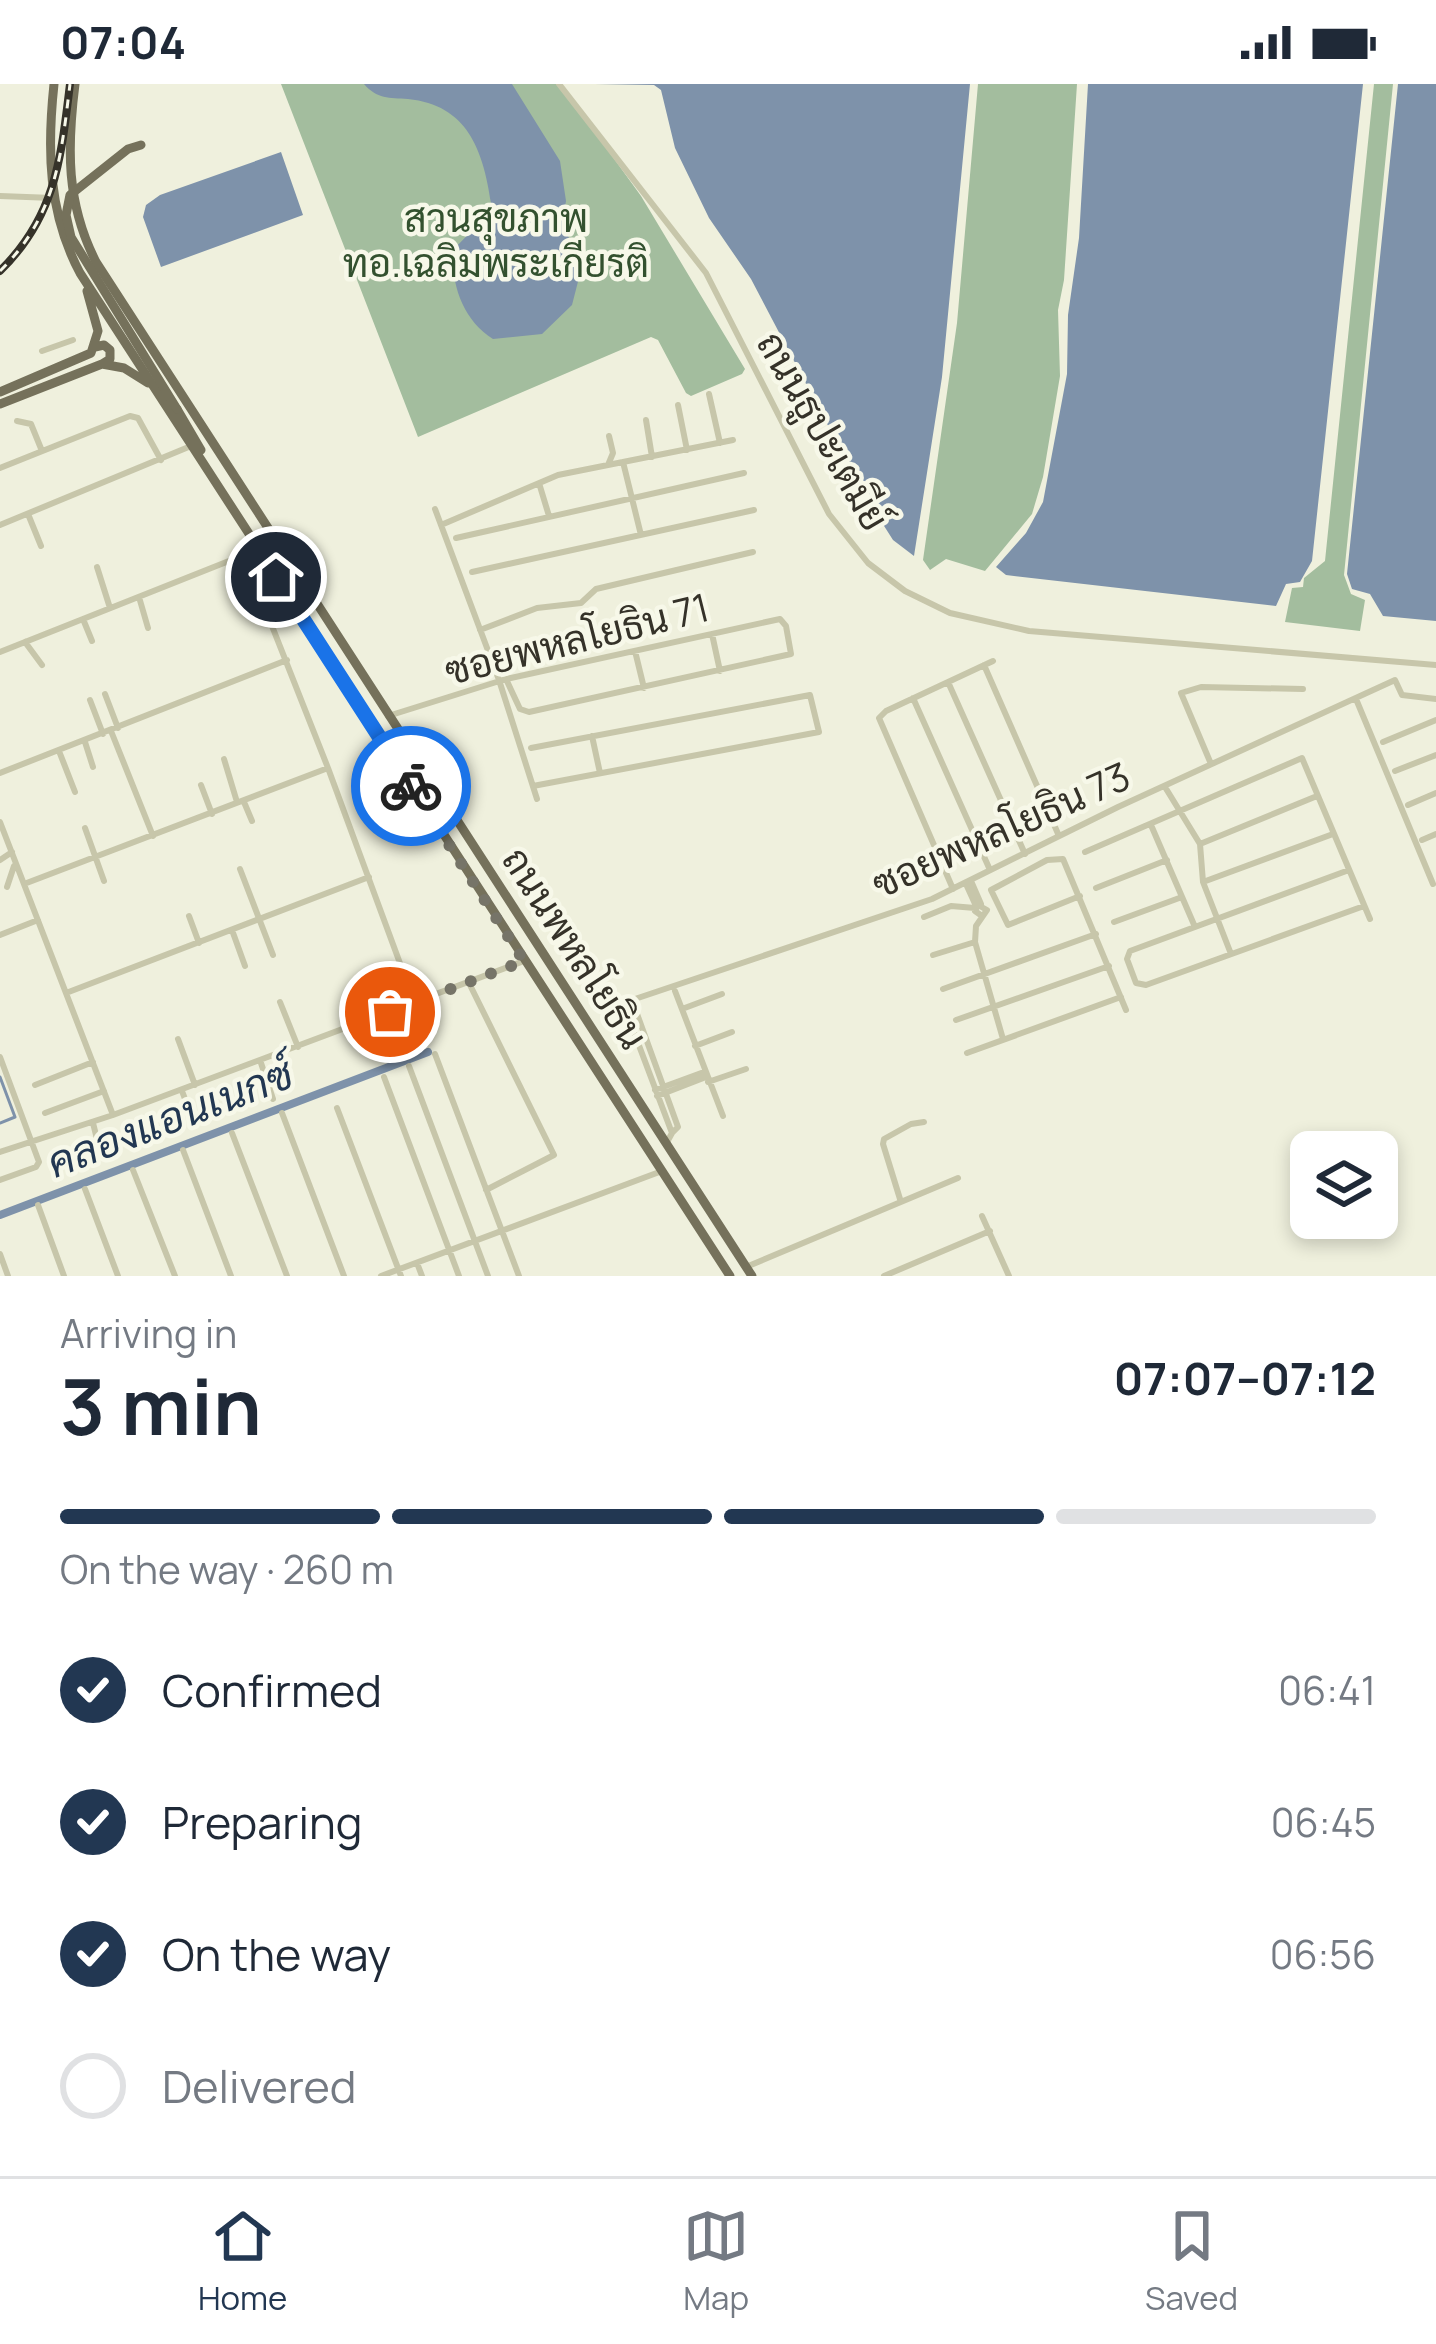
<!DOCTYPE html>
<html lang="en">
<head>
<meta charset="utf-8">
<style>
	:root { --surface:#fff; --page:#f6f6f7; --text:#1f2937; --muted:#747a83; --line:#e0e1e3; --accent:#223752 }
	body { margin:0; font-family:Manrope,Sarabun,sans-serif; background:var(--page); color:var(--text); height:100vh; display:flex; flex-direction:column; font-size:45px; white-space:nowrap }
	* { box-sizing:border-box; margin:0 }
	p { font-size:39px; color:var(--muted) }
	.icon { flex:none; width:66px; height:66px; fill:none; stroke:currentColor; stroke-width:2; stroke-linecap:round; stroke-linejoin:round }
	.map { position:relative; height:1192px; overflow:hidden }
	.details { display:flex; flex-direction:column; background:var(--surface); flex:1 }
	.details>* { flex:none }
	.controls { position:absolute; left:1290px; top:1047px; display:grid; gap:24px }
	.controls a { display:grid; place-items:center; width:108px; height:108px; border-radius:18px; background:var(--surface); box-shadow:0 6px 18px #0003; font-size:60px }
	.pin { position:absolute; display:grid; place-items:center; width:102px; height:102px; color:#fff; margin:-51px; border:6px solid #fff; border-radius:50%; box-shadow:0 3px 12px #0007 }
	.courier { position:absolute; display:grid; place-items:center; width:120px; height:120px; margin:-60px; border:9px solid #1a73e8; border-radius:50%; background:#fff; color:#222; box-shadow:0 3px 15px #0007 }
	.head em { font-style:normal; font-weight:700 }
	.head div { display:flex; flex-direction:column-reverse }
	.head { display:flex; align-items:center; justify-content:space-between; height:204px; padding:0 60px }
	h1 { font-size:78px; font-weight:700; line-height:90px }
	.bar { display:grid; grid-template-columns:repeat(4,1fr); gap:18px 12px; align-content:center; height:144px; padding:0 60px }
	.bar i { height:15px; border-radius:9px; background:var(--line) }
	.bar .current { background:var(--accent) }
	.bar p { grid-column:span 4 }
	ol { padding:0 60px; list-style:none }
	li { display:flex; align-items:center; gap:36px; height:132px }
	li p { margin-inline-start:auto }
	li .icon { padding:12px; border-radius:50%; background:var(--accent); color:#fff; stroke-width:4 }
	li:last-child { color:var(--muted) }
	li i { width:66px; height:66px; border:6px solid var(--line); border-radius:50% }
	.status { display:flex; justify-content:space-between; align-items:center; height:84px; padding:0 60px; background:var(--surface); direction:ltr }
	.status svg { height:33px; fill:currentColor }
	.menu { display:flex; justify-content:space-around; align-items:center; height:168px; border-top:3px solid var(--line); background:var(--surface); font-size:33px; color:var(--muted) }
	.menu a { display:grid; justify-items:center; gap:6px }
	.menu .current { color:var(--accent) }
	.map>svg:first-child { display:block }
	.green { fill:#a3bd9e }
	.water { fill:#7e92aa }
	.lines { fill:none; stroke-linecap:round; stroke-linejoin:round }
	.stream { stroke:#7e92aa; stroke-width:3 }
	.canal { stroke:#7e92aa; stroke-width:8 }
	.minor { stroke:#c7c6aa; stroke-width:6 }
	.major { stroke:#75715b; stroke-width:9 }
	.rail-casing { stroke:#353229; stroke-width:8 }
	.rail { stroke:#f7f8e9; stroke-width:3; stroke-dasharray:9; stroke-linecap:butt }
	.major-bridge { stroke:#75715b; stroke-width:9 }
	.done { stroke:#767468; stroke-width:12; stroke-dasharray:0 21.6 }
	.route { stroke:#1a73e8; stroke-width:15 }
	.labels { text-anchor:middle; stroke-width:9; stroke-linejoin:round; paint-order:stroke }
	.park-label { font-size:39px; fill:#33512f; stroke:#f7f8e9 }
	.street-label { font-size:39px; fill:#353229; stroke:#f7f8e9 }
	.water-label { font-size:42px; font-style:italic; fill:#223752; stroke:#f7f8e9 }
</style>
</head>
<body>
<div class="status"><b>07:04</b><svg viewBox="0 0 49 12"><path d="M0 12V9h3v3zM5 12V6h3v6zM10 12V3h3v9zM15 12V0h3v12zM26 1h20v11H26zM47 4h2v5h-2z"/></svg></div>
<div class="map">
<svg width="1436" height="1192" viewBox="0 0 1436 1192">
	<rect width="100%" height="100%" fill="#eff0dd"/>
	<path class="green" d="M281,0H560L641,112L745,285L742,290L691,312L686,309L658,256L651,253L418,353Z
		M978,0H1077L1064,196L1058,226L1060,292L1043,393L1032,430L985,487L946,475L930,486L923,476L957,239Z
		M1374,0H1393L1344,491L1351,510L1365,516L1360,547L1285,538L1292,504L1303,503L1304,494L1325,477Z"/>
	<path class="water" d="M364,0H512L560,77L566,117L562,139L582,182L572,221L542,250L493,255C463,236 451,201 453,166L489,129L491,119C483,65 467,21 408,15C389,14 377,15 364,0Z
		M595,0H970L942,293L914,472L893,456L865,412L751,195L709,134L675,64L661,6L654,1Z
		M1088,0H1363L1312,477L1300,498L1286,500L1276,522L1006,491L996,483L1026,449L1043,418L1067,290L1068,231L1079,154Z
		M1398,0H1436V537L1383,532L1370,510L1352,505L1347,490Z
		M281,68L303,131L161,183L143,133L146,121L160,111Z"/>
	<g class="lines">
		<path class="stream" d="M0,993L15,1033L0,1039"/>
		<path class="canal" d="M0,1131L428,968"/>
		<path class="minor" d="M559,0L706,189L829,430L868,479L905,507L950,529L1029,547L1436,581
			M0,112L53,114
			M42,267L73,256
			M709,310L720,359
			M678,321L687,366
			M646,336L652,373
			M17,337L31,340L42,367
			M623,378L641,451
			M608,381L613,369L609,352
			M0,384L130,332L138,334L161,376
			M539,399L549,432
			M435,425L499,596L537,715
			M28,430L41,462
			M0,441L191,362
			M441,441L558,391L733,356
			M456,454L744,389
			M244,471L328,684L415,920
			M97,483L110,524
			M472,488L754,426
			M139,513L148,544
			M83,535L92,557
			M480,546L537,524L581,519L596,505L753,468
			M712,550L720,587
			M25,558L42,581
			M635,567L644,604
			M0,568L244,471L256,462
			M984,581L1059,752
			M948,598L1025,770
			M105,610L118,644
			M913,614L990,786
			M1356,615L1433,800
			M90,616L103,650
			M388,632L506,595L780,535L786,542L791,570L529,628L520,625L506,595
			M111,647L153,752
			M592,652L600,689
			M85,658L93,683
			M1383,658L1436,636
			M531,664L810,611L819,648L533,702
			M59,667L75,708
			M224,675L237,718
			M1211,680L1181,609L1201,603L1303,605
			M1395,687L1436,671
			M0,689L287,576
			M201,701L212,730
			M1165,703L1200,760L1203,798L1231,870
			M244,718L252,737
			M1408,721L1436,709
			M0,738L113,1031
			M1151,741L1195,843
			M85,744L104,797
			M1422,756L1436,750
			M1200,760L1317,712
			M1085,768L1302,674L1370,835
			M0,776L12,768
			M240,785L273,871
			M1349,786L1130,867L1127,875L1136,899L1146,901L1364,822
			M971,797L981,820
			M1203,798L1333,750
			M24,800L328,684
			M966,800L976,822
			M7,803L14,782
			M1096,804L1167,776
			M953,805L879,634L886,627L993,577
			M1080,812L1008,841L991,806L1047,776L1063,775L1126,926
			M189,832L199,859
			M982,832L975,827L978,821L987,826L976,842L975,858L1003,955
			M924,833L951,822L975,824
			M1114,838L1182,813
			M232,846L245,882
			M0,851L38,836
			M933,871L975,858
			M469,899L554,1071L486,1106
			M943,905L1096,850
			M675,907L723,1032
			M66,909L369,793
			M632,916L678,1043L672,1049
			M280,918L298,963
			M682,925L722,910
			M956,936L1109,882
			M366,938L376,967
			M178,955L195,1001
			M695,962L732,948
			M967,969L1121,913
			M435,970L519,1192
			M0,973L39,1078L36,1083L0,1096
			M261,979L273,1015
			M409,982L488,1192
			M384,993L459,1192
			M708,998L746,985
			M35,1001L93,978
			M655,1006L704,988
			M182,1007L191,1031
			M657,1012L706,993
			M337,1024L401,1192
			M45,1029L104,1007
			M282,1029L344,1192
			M93,1039L100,1067
			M232,1049L287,1192
			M666,1060L672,1049L626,927L632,916L932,815L1118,723L1395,596L1402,611L1436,615
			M183,1066L231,1192
			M0,1068L113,1031L524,877
			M133,1086L175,1192
			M85,1105L118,1192
			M900,1115L883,1060L884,1055L911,1040L924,1038
			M38,1121L64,1192
			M982,1132L1009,1192
			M0,1170L8,1192
			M417,1179L422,1192
			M746,1183L958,1094
			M381,1192L662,1087
			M884,1192L990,1147"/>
		<path class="major" d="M54,0C47,66 48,129 80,189L730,1192
			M75,0C67,64 66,119 96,178L752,1192
			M95,263L104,261L110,266V275L102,280
			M0,308L91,269L98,247L87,207
			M0,320L102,280L124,284L148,299
			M177,325L201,366"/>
		<defs>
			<path id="rail" d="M0,187C56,132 61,74 70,0"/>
		</defs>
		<use href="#rail" class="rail-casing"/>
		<use href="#rail" class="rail"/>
		<path class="major-bridge" d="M141,61L128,65L70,111L66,131L71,153L177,325"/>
	</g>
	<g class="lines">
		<path class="done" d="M390,928L524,877L411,702"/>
		<path class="route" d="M276,493L411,702"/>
	</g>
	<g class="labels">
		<g class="park-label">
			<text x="496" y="148">สวนสุขภาพ<tspan x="496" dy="45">ทอ.เฉลิมพระเกียรติ</tspan></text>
		</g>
		<g class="street-label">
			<text transform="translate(823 347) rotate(60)" y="14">ถนนธูปะเตมีย์</text>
			<text transform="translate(577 555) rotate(-14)" y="14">ซอยพหลโยธิน 71</text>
			<text transform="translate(1001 746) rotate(-24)" y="14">ซอยพหลโยธิน 73</text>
			<text transform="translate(575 864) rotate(57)" y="14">ถนนพหลโยธิน</text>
		</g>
		<g class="water-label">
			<text transform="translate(170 1034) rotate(-21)" y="15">คลองแอนเนกซ์</text>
		</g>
	</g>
</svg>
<div class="controls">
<a><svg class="icon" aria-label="layers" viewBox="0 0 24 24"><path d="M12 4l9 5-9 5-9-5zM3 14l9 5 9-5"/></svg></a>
</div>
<div class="pin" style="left:390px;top:928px;background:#ea580c"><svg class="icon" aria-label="bag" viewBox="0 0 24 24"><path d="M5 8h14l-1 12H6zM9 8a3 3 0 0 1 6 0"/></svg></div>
<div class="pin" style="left:276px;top:493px;background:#1f2937"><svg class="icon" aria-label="home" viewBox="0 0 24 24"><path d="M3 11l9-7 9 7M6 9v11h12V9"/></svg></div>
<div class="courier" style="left:411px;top:702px"><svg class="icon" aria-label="bike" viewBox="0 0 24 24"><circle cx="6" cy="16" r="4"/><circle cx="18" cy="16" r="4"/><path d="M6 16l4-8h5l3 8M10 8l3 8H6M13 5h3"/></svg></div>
</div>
<section class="details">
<div class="head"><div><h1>3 min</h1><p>Arriving in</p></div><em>07:07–07:12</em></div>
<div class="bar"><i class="current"></i><i class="current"></i><i class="current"></i><i></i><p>On the way · 260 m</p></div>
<ol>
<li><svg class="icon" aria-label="check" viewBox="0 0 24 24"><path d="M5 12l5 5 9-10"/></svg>Confirmed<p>06:41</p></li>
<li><svg class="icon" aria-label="check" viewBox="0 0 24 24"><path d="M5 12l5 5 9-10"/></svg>Preparing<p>06:45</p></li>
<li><svg class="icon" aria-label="check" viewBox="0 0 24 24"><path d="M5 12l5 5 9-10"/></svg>On the way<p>06:56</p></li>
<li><i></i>Delivered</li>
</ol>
</section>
<nav class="menu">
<a class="current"><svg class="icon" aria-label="home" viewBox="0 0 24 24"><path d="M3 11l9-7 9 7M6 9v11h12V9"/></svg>Home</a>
<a><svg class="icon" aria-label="map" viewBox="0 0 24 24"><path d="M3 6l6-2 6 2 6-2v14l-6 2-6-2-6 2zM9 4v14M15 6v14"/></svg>Map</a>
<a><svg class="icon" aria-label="saved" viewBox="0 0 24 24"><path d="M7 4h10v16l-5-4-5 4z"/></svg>Saved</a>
</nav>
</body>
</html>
